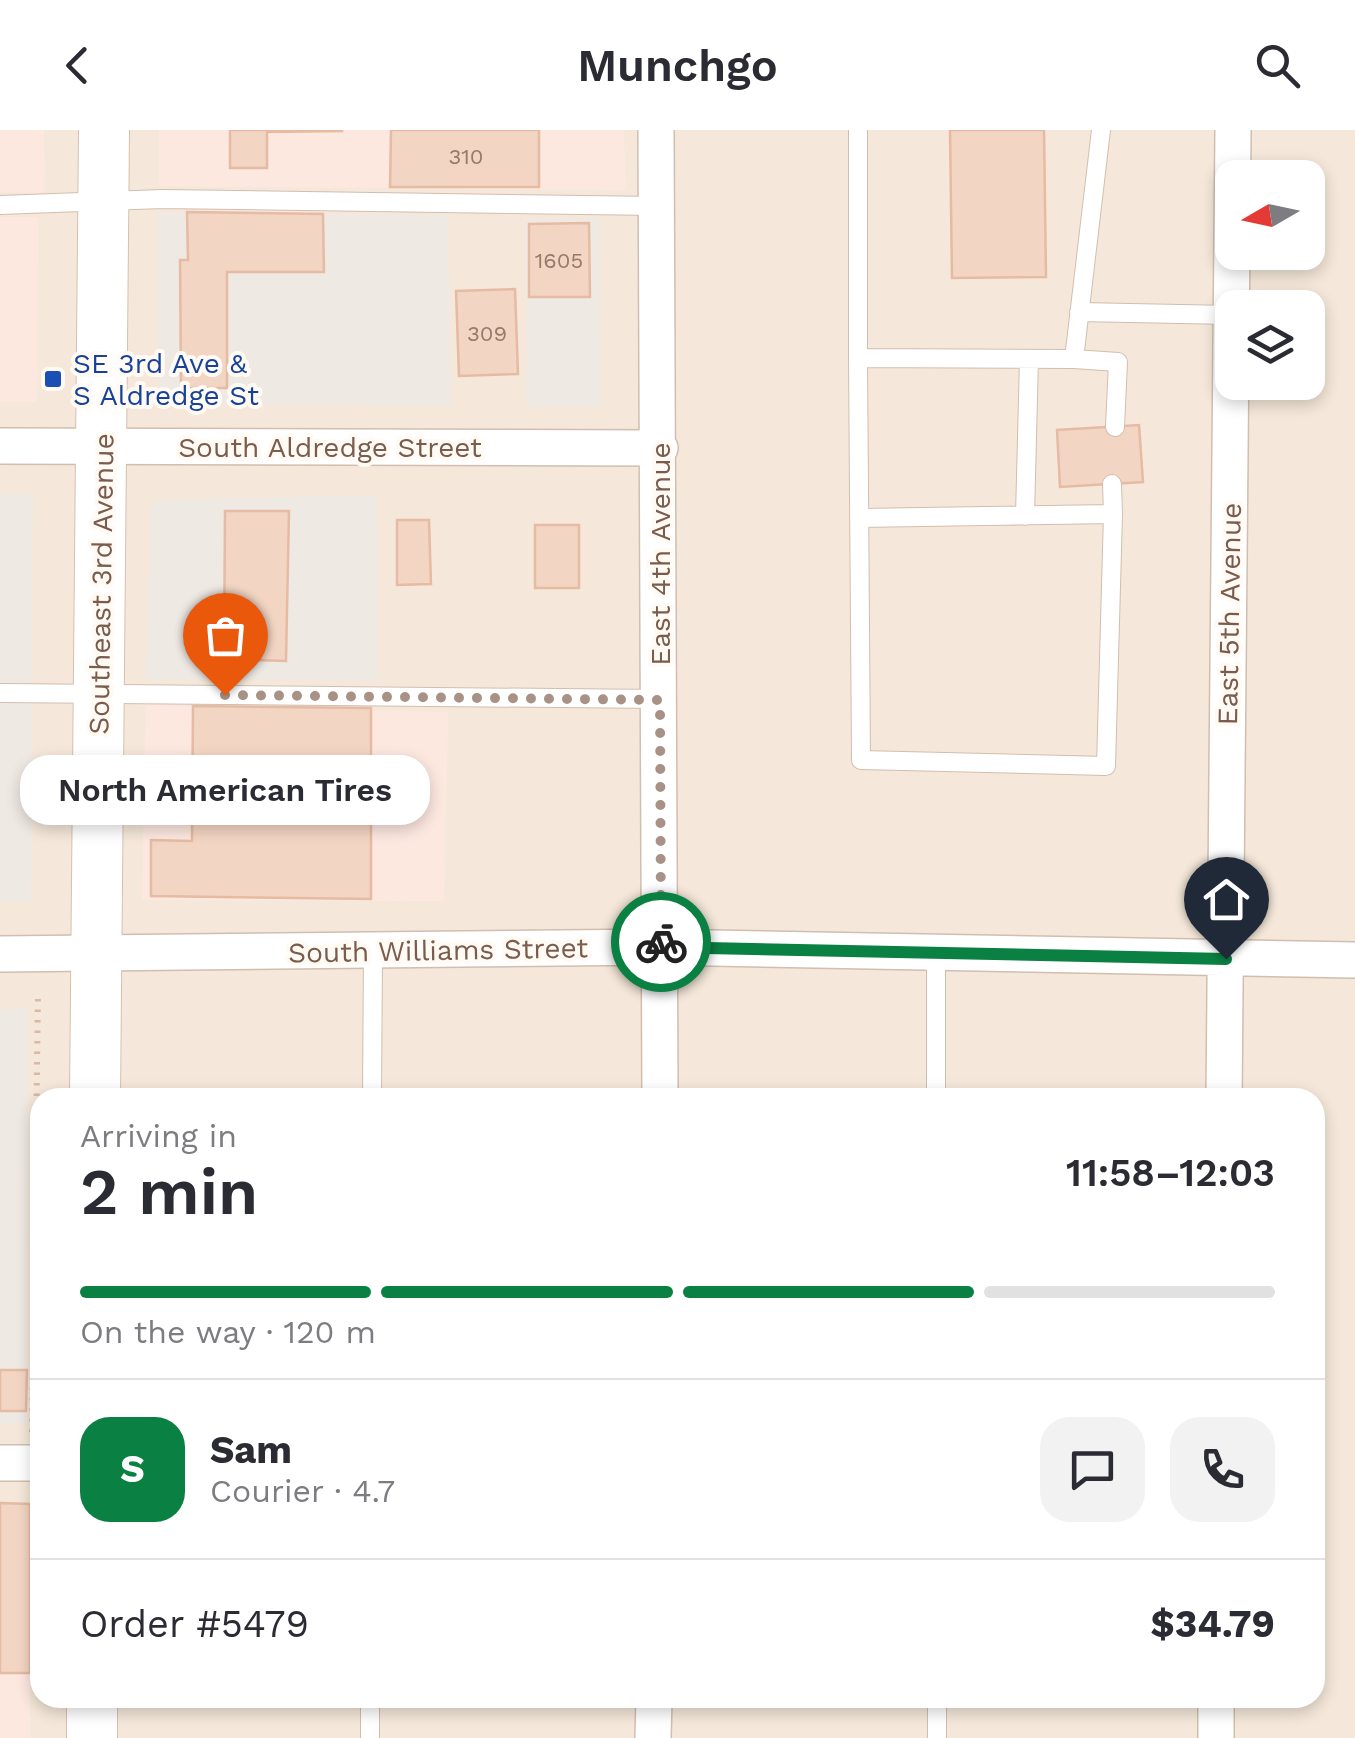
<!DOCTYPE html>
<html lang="en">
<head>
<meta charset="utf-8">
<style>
	:root { --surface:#fff; --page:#f2f2f3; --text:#2b2b33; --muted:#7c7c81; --line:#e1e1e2; --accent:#0b8043 }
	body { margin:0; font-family:"Work Sans",sans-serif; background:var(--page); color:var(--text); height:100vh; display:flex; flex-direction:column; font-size:38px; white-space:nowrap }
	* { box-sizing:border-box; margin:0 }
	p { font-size:32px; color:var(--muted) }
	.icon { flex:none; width:55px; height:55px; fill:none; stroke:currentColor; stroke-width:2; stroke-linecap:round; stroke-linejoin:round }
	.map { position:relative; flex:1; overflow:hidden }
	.side { position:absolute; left:30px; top:958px; width:1295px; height:620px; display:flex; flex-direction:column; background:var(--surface); border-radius:30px; box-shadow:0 5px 15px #0003 }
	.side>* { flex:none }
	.needle { width:65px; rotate:261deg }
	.controls { position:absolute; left:1215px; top:30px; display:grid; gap:20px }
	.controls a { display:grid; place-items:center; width:110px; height:110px; border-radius:20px; background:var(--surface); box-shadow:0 5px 15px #0003; font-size:50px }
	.pin { position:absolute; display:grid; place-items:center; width:85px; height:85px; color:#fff; margin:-102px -42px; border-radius:50% 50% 50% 0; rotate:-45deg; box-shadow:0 0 10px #0007 }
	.pin .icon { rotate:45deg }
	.courier { position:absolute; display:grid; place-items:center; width:100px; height:100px; margin:-50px; border:8px solid #0b8043; border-radius:50%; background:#fff; color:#222; box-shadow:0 2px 12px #0007 }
	.bubble { position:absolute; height:70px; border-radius:30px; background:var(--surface); box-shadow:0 5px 15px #0003; font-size:32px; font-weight:600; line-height:70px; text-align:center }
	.summary em { font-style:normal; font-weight:600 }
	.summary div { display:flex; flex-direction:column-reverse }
	.summary { display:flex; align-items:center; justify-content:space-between; height:170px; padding:0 50px }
	h1 { font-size:65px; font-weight:600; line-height:75px }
	.bar { display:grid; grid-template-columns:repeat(4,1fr); gap:15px 10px; align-content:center; height:120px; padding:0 50px }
	.bar i { height:12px; border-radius:8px; background:var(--line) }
	.bar .on { background:var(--accent) }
	.bar p { grid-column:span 4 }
	.line { display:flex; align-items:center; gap:25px; padding:0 50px; border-top:2px solid var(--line) }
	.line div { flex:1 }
	.round { display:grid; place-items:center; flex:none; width:105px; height:105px; border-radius:30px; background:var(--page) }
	header { display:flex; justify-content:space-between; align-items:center; height:130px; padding:0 50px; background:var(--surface); font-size:45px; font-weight:600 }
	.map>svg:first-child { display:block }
	.residential { fill:#f5e8da; fill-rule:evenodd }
	.commercial { fill:#fde8e0 }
	.industrial { fill:#efe9e4 }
	.building { fill:#f3d5c3; stroke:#e6bba3; stroke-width:2.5 }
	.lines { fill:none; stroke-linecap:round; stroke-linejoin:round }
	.service-casing { stroke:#d1beb0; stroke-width:20 }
	.minor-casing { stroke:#d1beb0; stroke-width:38 }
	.secondary-casing { stroke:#d6c0b0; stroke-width:52 }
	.path { stroke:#d9b8a5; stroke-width:6; stroke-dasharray:2.5 8; stroke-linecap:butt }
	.service { stroke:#fff; stroke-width:18 }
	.minor { stroke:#fff; stroke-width:35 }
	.secondary { stroke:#fff; stroke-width:50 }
	.done { stroke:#a89285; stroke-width:10; stroke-dasharray:0 18 }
	.route { stroke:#0b8043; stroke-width:12 }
	.transit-dot { fill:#1a4fb4; stroke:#fffaf3; stroke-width:4 }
	.labels { text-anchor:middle; stroke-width:8; stroke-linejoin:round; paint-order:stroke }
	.number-label { font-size:22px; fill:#987a6a }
	.transit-label { font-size:28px; fill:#164399; stroke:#fffaf3; text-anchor:start }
	.street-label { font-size:28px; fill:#7a5c4d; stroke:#fffaf3 }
</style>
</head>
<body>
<header><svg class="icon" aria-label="back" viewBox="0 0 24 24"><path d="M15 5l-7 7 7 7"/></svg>Munchgo<svg class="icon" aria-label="search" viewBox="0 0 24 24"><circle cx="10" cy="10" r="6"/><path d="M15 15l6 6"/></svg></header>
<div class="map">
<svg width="1355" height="1608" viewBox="0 0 1355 1608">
	<rect width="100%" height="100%" fill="#fdf6ec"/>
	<path class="residential" d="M0,0H1355V1608H0ZM1232,48H1308V122H1232ZM1232,178H1308V252H1232ZM40,968H1315V1568H40Z"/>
	<path class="commercial" d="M0,0H44L45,63L0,62Z
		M159,0H624L626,60L159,56Z
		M0,87H38L37,272H0Z
		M146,575L448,582L444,771L142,770Z
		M0,1373L30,1374V1608H0Z"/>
	<path class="industrial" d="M158,83L448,85L451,276L170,273L159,262Z
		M600,88L601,276L527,277L526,90Z
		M0,364H33L31,772H0Z
		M377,365L378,550H146L151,376L154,372L160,370Z
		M0,879H28L26,1294H0Z"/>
	<path class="building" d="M230,0H342V1L267,2V38H230Z
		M391,0H539V57H390Z
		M950,0H1044L1046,147L952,148Z
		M187,82L323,84L324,142H227V258H181L180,130H188Z
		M589,93L590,167H529V94Z
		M515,159L518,244L459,246L456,161Z
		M1139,295L1143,352L1060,357L1057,300Z
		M225,381H289L286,531L224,529Z
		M397,390H429L431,454L397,455Z
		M535,395H579V458H535Z
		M193,576L371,578V769L151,766V710L192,711Z
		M0,1240H27L26,1281H0Z
		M0,1373L30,1374V1543H0Z"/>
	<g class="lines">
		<defs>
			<path id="service" d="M858,0V228L1074,229L1101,0
				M0,75L162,69L657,76
				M1079,182L1231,185
				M858,228L861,630L1106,636L1113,384L859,388
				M1074,229L1118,232L1115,297
				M1112,354L1113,384
				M1025,386L1029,229
				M0,563L661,569
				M936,822V968
				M372,968L373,821
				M937,1568V1608
				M370,1608V1568"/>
			<path id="minor" d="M656,0L660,968
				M0,316L660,318
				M0,824L661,817L1355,830
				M1224,968L1233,0
				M0,1333H40
				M653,1608L654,1568
				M1216,1608V1568"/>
			<path id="secondary" d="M95,968L104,0
				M92,1608V1568"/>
		</defs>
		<use href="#service" class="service-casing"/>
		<use href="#minor" class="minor-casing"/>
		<use href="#secondary" class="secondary-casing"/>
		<path class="path" d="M32,1302L38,863"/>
		<use href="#service" class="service"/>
		<use href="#minor" class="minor"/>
		<use href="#secondary" class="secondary"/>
	</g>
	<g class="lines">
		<path class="done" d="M225,565L660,570L661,812"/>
		<path class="route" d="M661,812V817L1226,829"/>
	</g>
	<rect class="transit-dot" x="43" y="239" width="20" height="20" rx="5"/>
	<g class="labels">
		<g class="number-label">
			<text x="466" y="34">310</text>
			<text x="559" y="138">1605</text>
			<text x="487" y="211">309</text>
		</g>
		<g class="transit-label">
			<text x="73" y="243">SE 3rd Ave &amp;<tspan x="73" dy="32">S Aldredge St</tspan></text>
		</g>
		<g class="street-label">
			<text x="330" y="327">South Aldredge Street</text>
			<text transform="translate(660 424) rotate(-90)" y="10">East 4th Avenue</text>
			<text transform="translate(101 454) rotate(-89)" y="10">Southeast 3rd Avenue</text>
			<text transform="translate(1229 484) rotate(-89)" y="10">East 5th Avenue</text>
			<text transform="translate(438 820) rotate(-1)" y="10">South Williams Street</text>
		</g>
	</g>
</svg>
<div class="controls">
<a><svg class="needle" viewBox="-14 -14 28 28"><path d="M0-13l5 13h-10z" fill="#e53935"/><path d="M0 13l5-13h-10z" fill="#7c7c81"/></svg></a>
<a><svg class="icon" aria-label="layers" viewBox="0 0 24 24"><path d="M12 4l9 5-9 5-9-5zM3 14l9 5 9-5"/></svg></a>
</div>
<div class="pin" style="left:225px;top:565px;background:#ea580c"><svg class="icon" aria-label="bag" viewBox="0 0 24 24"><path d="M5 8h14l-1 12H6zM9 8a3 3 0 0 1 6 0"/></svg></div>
<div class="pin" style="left:1226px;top:829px;background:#1f2937"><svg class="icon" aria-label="home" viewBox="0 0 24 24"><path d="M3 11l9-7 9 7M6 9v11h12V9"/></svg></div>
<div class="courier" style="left:661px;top:812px"><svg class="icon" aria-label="bike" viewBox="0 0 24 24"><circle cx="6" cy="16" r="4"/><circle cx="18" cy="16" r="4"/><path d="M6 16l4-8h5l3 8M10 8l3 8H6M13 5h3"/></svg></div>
<div class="bubble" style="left:20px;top:625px;width:410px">North American Tires</div>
<section class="side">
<div class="summary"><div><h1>2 min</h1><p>Arriving in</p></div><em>11:58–12:03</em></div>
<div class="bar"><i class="on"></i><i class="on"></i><i class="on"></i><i></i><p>On the way · 120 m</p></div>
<div class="line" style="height:180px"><b class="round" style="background:var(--accent);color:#fff">S</b><div><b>Sam</b><p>Courier · 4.7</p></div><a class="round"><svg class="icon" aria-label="chat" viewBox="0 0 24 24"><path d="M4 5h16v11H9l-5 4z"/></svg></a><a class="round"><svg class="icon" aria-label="phone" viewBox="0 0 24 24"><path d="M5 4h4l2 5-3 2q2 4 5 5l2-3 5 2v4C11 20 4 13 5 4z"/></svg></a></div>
<div class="line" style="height:130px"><div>Order #5479</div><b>$34.79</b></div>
</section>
</div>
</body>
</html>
